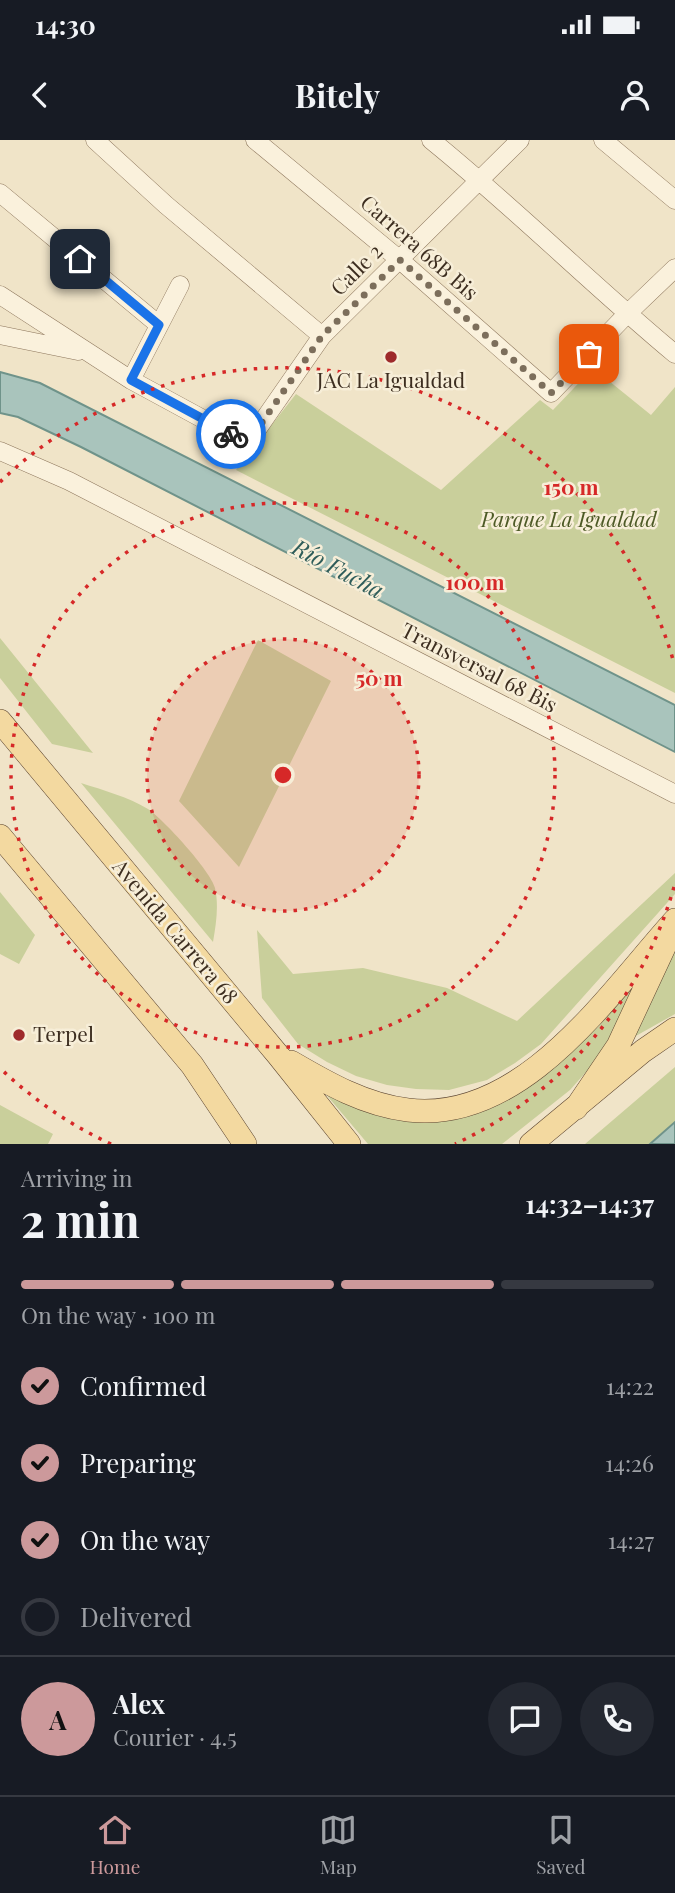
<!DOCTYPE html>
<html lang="en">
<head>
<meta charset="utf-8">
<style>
	:root { --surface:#171b24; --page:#242831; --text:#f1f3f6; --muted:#9ea1a6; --line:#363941; --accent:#cc999b }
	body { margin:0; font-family:"Playfair Display",serif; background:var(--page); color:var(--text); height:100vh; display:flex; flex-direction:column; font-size:26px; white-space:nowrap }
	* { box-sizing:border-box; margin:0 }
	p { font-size:23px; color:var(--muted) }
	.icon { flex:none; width:38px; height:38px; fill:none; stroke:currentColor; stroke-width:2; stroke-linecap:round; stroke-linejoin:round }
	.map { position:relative; height:1004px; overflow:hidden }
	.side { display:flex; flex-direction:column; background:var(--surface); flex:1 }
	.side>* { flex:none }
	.pin { position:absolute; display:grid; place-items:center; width:60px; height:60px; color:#fff; margin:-30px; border-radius:14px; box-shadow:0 4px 10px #0006 }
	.courier { position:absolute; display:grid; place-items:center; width:70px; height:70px; margin:-35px; border:5px solid #1a73e8; border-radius:50%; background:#fff; color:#222; box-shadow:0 2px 9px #0007 }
	.summary em { font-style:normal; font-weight:700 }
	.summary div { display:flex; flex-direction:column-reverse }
	.summary { display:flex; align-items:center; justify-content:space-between; height:119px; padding:0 21px }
	h1 { font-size:46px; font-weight:700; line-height:52px }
	.bar { display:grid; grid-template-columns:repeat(4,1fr); gap:10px 7px; align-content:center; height:84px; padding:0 21px }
	.bar i { height:9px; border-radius:5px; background:var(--line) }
	.bar .active { background:var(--accent) }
	.bar p { grid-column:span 4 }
	.line { display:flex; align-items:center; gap:18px; padding:0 21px; border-top:2px solid var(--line) }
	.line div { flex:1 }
	.round { display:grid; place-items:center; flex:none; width:74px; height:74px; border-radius:37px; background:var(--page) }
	ol { padding:0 21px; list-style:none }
	li { display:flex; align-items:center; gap:21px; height:77px }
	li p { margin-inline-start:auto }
	li .icon { padding:7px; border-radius:50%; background:var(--accent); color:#111; stroke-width:4 }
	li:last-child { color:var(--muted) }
	li i { width:38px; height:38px; border:4px solid var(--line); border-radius:50% }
	.status { display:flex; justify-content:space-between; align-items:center; height:49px; padding:0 35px; background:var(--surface); direction:ltr }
	.status svg { height:19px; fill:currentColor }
	header { display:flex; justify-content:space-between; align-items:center; height:91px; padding:0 21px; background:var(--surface); font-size:32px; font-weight:700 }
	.tab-bar { display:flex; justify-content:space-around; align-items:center; height:98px; border-top:2px solid var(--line); background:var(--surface); font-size:19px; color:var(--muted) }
	.tab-bar a { display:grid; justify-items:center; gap:4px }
	.tab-bar .active { color:var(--accent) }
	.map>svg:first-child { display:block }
	.green { fill:#c9cf9b }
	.water { fill:#a9c4bc; stroke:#6f938a; stroke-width:2 }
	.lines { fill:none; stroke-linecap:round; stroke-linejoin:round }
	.minor-casing { stroke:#8d765c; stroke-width:19 }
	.major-casing { stroke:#5b4430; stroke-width:24 }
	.minor { stroke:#faf1dc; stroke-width:18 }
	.major { stroke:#f3d9a0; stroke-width:23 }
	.done { stroke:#7c6e5b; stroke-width:7; stroke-dasharray:0 12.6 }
	.route { stroke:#1a73e8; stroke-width:9 }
	.ring { fill:none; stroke:#d62828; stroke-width:3.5; stroke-dasharray:3.5 7 }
	.poi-dot { fill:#9e2a2b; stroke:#f7eed8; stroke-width:2.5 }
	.labels { text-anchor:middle; stroke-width:5; stroke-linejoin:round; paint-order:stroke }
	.street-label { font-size:21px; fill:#3d2e20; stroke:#f7eed8 }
	.poi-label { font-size:21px; fill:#3d2e20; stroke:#f7eed8 }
	.park-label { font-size:21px; font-style:italic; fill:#4d5a26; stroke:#f7eed8 }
	.water-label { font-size:23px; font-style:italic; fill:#2f5d5a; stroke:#f7eed8 }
	.centre { fill:#d62828; stroke:#f7eed8; stroke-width:3.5 }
	.ring-label { font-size:21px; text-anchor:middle; font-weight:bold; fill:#d62828; stroke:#f7eed8; stroke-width:5; stroke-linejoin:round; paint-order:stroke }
</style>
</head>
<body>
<div class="status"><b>14:30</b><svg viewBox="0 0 49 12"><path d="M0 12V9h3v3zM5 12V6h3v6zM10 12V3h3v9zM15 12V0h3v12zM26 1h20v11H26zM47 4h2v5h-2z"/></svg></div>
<header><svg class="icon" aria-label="back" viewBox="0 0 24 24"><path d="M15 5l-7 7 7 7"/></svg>Bitely<svg class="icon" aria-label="person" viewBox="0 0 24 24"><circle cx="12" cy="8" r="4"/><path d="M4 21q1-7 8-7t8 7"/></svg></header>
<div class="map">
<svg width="675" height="1004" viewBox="0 0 675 1004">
	<rect width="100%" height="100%" fill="#f0e4c8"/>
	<path class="green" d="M593,228L651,275L675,247V553L236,330L296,254L441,350L540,260L553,270Z
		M0,498L93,613L52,604L0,538Z
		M258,500L331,541L239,727L179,661Z
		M81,643C103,650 128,657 148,669C163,679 211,731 215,748C219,766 216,784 213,802Z
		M675,733V754L541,904L515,923L487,940L449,950L416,949L387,945L356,936L327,922L298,904L262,858L257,790L293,834L363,828L447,848L517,881Z
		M0,752L35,795L19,824L0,814Z
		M675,809V874L634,897Z
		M639,839L614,890L594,923L570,950L502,1004H368L324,952L407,977L550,928L598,887Z
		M675,927V982L650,1004H585Z
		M0,965L53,994L48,1004H0Z"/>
	<path class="water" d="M0,232L40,243L675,565V612L81,307L18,277L0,273Z
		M675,982V1004H650Z"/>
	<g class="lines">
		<defs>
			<path id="minor" d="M95,0L166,65L322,196
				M255,0L400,120L551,253L627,174L675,128
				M431,0C515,68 592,145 675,214
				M603,0L675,60
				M0,53L159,185
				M0,155L131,240L238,298L249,297L256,291L322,196L520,0
				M0,195L78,211
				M131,240L180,145
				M0,311L69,341L675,654"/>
			<path id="major" d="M0,581L278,915L349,1004
				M0,696L192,925L245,1004
				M291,922C327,943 365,965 408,970C523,984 608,854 675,780
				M576,968L618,906L667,801
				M531,1004L643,911L675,889"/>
		</defs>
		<use href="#minor" class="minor-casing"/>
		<use href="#major" class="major-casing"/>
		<use href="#minor" class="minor"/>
		<use href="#major" class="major"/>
	</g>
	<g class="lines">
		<path class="done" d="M231,294C241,299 247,298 256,291L322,196L400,120L551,253L589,214"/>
		<path class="route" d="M80,119L159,185L131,240L231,294"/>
	</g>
	<circle cx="283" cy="635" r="136" fill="#d62828" fill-opacity=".12"/>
	<g class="ring">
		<circle cx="283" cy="635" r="136"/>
		<circle cx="283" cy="635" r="272"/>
		<path d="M674 747A407 407 0 0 1 455 1004M111 1004A407 407 0 0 1 0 928M0 342A407 407 0 0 1 674 523"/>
	</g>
	<g class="poi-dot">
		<circle cx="391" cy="217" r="7"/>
		<circle cx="19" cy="895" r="7"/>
	</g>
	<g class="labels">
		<g class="street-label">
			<text transform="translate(419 108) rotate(41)" y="7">Carrera 68B Bis</text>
			<text transform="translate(357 130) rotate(-45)" y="7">Calle 2</text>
			<text transform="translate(479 528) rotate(27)" y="7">Transversal 68 Bis</text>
			<text transform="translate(175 792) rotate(50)" y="7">Avenida Carrera 68</text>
		</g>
		<g class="poi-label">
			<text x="391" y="248">JAC La Igualdad</text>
			<text x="33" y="902" text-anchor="start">Terpel</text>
		</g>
		<g class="park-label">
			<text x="569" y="387">Parque La Igualdad</text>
		</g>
		<g class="water-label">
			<text transform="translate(338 429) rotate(28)" y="8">Río Fucha</text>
		</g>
	</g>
	<circle cx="283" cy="635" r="10" class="centre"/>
	<g class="ring-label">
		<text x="571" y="355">150 m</text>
		<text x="475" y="450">100 m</text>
		<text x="379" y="546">50 m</text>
	</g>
</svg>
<div class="pin" style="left:589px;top:214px;background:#ea580c"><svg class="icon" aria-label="bag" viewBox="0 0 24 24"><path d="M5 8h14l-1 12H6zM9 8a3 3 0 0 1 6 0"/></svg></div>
<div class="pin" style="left:80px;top:119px;background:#1f2937"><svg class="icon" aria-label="home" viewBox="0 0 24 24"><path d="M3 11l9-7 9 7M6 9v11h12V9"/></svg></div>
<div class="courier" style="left:231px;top:294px"><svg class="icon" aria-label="bike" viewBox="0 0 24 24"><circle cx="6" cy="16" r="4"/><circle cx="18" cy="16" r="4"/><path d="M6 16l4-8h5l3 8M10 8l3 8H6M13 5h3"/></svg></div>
</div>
<section class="side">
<div class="summary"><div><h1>2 min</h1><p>Arriving in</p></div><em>14:32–14:37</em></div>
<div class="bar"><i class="active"></i><i class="active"></i><i class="active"></i><i></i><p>On the way · 100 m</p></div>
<ol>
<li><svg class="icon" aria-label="check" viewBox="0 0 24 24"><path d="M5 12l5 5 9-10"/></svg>Confirmed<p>14:22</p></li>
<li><svg class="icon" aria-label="check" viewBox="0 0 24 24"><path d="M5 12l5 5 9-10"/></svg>Preparing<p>14:26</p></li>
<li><svg class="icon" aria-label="check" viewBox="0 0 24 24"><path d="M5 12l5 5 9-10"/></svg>On the way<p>14:27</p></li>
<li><i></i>Delivered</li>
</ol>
<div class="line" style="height:126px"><b class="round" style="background:var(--accent);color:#111">A</b><div><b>Alex</b><p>Courier · 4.5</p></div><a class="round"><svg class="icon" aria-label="chat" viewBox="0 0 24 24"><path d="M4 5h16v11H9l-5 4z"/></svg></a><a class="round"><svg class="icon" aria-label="phone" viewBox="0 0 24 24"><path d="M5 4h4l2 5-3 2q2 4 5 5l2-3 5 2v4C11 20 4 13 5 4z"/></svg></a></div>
</section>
<nav class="tab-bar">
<a class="active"><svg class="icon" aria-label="home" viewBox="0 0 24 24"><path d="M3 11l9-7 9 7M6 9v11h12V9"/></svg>Home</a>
<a><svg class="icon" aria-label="map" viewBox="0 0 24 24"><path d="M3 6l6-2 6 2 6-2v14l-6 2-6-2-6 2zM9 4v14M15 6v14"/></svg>Map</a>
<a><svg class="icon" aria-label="saved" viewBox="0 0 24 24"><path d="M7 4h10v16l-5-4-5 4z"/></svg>Saved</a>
</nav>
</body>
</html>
